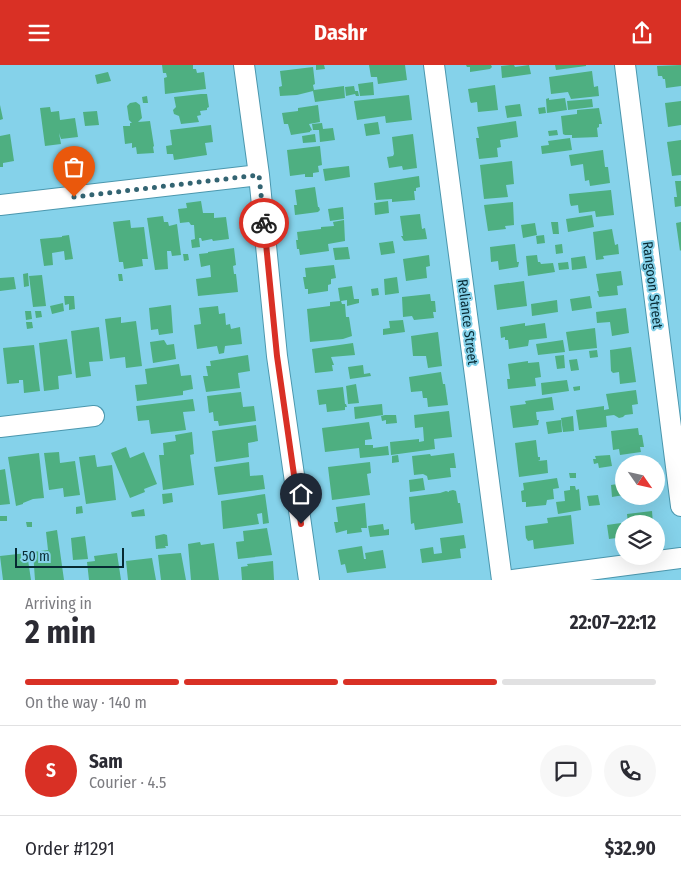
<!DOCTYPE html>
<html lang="en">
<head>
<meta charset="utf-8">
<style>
	:root { --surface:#fff; --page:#f7f7f7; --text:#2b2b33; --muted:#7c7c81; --line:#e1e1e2; --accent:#d93025 }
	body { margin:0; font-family:"Fira Sans Condensed",sans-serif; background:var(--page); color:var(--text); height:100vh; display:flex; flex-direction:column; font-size:19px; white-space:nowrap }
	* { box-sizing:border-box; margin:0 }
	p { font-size:16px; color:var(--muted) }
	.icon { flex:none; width:28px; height:28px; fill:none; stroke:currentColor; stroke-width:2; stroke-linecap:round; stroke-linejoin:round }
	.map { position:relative; height:515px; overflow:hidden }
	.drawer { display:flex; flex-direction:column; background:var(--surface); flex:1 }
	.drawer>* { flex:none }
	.needle { width:32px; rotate:124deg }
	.buttons { position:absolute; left:615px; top:390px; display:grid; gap:10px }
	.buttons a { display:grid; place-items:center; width:50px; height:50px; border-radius:50%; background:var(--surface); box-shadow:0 5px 20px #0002; font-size:25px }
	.scale { position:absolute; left:15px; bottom:12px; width:109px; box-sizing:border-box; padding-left:5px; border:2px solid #072932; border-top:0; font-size:14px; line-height:18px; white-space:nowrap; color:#072932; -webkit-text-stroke:4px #85d2ea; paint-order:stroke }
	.pin { position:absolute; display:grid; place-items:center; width:42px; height:42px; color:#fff; margin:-51px -21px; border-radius:50% 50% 50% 0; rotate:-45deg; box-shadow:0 0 5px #0007 }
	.pin .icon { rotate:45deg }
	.courier { position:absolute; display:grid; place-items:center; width:50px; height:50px; margin:-25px; border:4px solid #d93025; border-radius:50%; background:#fff; color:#222; box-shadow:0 1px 6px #0007 }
	.overview em { font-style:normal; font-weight:700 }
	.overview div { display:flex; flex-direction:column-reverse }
	.overview { display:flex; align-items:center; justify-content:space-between; height:85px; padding:0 25px }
	h1 { font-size:32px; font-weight:700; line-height:38px }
	.bar { display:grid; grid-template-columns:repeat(4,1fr); gap:8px 5px; align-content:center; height:60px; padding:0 25px }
	.bar i { height:6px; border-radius:4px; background:var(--line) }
	.bar .current { background:var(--accent) }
	.bar p { grid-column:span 4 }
	.line { display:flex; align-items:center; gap:12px; padding:0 25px; border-top:1px solid var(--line) }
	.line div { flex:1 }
	.round { display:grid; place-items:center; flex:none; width:52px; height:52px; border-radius:26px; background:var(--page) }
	header { display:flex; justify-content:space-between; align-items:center; height:65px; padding:0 25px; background:var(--accent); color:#fff; font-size:22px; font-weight:700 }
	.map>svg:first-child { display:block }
	.building { fill:#4eaf81 }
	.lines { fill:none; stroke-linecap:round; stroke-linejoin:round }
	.minor-casing { stroke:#4b97ae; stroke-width:22 }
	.minor { stroke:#fff; stroke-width:20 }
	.done { stroke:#336472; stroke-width:5; stroke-dasharray:0 9 }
	.route { stroke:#d93025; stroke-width:6 }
	.labels { text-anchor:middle; stroke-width:4; stroke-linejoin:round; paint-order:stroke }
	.street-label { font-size:14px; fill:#072932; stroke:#85d2ea }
</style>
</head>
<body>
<header><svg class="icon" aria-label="menu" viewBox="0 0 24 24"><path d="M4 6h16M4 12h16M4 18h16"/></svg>Dashr<svg class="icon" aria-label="share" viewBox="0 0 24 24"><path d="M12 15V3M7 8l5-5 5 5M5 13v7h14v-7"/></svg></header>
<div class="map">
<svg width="681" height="515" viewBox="0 0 681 515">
	<rect width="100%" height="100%" fill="#85d2ea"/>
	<path class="building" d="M162,0H193V4H196L197,8L204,7L206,24L165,29L164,13L167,12L166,8H163Z
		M316,0H324L325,4L316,5Z
		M369,0H405L407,15L378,19L377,12H371Z
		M466,0H491L492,2L490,4L470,7V2H467Z
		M510,0H514L515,2L529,0L531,9L502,13L501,1Z
		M555,0H586V1L556,5Z
		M681,0V21L666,23L665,14H663L662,11H658L657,1Z
		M313,2L315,19L313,20L314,25L344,21L345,33L315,37L313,26L297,30L280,31L279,22L282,21L280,6Z
		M592,6L594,22L598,21L599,31L571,34L568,27L551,29L549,12Z
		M108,7L111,16L97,19L95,10Z
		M373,17L374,30L360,31L358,19Z
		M495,20L498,45L478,47L477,37L471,38L470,36L468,24Z
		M354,21L355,26H358L359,31H356L355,29L346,31L345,22Z
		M201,29H207L209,42L207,43V45L200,46L201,50L197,51L199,57L181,59L179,51L174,49L173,45L176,42L174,32Z
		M409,30L412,55L386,58L385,51L357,55L354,36Z
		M147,31L148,38H143L142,32Z
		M549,33V35L565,33L567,45L547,48L546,34Z
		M592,34L593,42L568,45L567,36Z
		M681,36V60L668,62L665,38Z
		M136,37L140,40L142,53L138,57L150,56L154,81L153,82L154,88L137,89L136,82L132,83V78L125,79L123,61H130V58H132L129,55L127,41L130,38Z
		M520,39L522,51L507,53L505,41Z
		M0,40L3,54L0,55Z
		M318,40L320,57L309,59L312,65L310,66V67L291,70L288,59H284L282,48L298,46V43Z
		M50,42L51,47L59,46L60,55L75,53L78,72L61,74L59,68L61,79L45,81L40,43Z
		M545,42L546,48L539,49L538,43Z
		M599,43L602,59H599V62L597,63L598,72L572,73V70H565L563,69L561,51L577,49V45Z
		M97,46L99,60L85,61L83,47Z
		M516,56L518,72L500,75L501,82L497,83L498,92L479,94L476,73H479L477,62Z
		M378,57L380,69L366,71L364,59Z
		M322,58L323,64L333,63L335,75L320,77L319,65H313L312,59Z
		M211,60L213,77L205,78L207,90L174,95L173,89H167L166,81L172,80L170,65Z
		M557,65L558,70L549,71L548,66Z
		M10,69L14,96L3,98V102H0V71Z
		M315,69L316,77L303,78L302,71Z
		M413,69L417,103L403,105L402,101L389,103L387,92L393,91L394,89L392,72Z
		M570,73L572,85L542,89L541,81L549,80L548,76Z
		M681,75V110L672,111L667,77Z
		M320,81L322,100L318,101L319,107L313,108V112H305V109L290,111L287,85Z
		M603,85L605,102H608L610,118L590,121L589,115L585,116L583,99L571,101L569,90Z
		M512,96L514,119L506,120L508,132L484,134L480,100Z
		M349,101L350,112L325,116L323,104Z
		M419,111L420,122L416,123V126H414L415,135L392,137V134L376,135L374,118Z
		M675,116H681V141L675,142L674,132H677Z
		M315,122L318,142H319L320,145L318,147L295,150L294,140H297L295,125Z
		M611,125L614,150L596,152L595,146L579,148L578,140L571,141L570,138L569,129Z
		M201,136L203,148H214V153L226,152L229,174L213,176L212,174L202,176L201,173H199L200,182L192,183L191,175L195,174L194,160H191L189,157L180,158L178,144L187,143L186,138Z
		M388,136L389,148L375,150L374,138Z
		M513,137L514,160L505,161L506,164L488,166L484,140Z
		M343,142L344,154L330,156L328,144Z
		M420,149L422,164L425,163L427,174L404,176L401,171H403L400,151Z
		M592,150L594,162L568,167L566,154Z
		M163,151L164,157H168L169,161L177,159L181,190L172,191L171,186H167L168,204L155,205L147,153Z
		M130,155L131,163L144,162L148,194H142L143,201L124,204L123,197H119L113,157Z
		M344,155L345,176L328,179L329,186L300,190L299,184H297L296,175H298L297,167L321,164V162L334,161L333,157Z
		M551,157H558L559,169H553Z
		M681,157V185L680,186L676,158Z
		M535,158L537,170L523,173L521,160Z
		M612,164L615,180L618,179L619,189L603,191L604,194L596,195L593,167Z
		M69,170L73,194L65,195L64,186L52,188L53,200L44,201L40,174L62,172V171Z
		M544,170L545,178L537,179L536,171Z
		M393,176L395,188L381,190L379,178Z
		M515,179L517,197H519L518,202L499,205L498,196L491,197L490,182Z
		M562,179L563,188L556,189L555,180Z
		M348,182L350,194L335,195L333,183Z
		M234,183L236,200L233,201L234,209H236L238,227L198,231L196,214L211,212L210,200L201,202L199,189L208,188V187Z
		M183,189H188L189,195L184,196Z
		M429,190L430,201L426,202L427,213L406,216L403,194Z
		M537,190L538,197H540L541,199L553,198L555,207L528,211L526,191Z
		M585,191L587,203L572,205L571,193Z
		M568,197L569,204L559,205L558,198Z
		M334,200L336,213L331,214V219L328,220V226L308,229V224H305L303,212H306L305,203Z
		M621,206L623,220L617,221L618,230L599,232L597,226H599L596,209Z
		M28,208L29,221L24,222L23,209Z
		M118,209H122L123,216H119Z
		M42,210L46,241L33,242L29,211Z
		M14,212L16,224L0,226V213Z
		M397,212L399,228L385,230L384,214Z
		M524,216L527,241L497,245L494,220Z
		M352,221L354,234H359V238L347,241V235L341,236L342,239H345L346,252H349L352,271L343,274L310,277L307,244L330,241V237L340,236L338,223Z
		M378,223L379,230L372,231L371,224Z
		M430,229L431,236H435L436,247H433L434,253L414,255L412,251L403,252L402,232Z
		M64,231H74L75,244L69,245V239L65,240Z
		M590,231L592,243L572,246L570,234Z
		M557,235L558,247L532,251L531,239Z
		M63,238L64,246L52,249L50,241Z
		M171,240L173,268L159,270L158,264L151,265L149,243Z
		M218,241L219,249L225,248L226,260L230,259L231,264L240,262L242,279L225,281L224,288L219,289L217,281L197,284L194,260L201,259L199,243Z
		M626,243L629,268L612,271L610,257L597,258L596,247Z
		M25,246H31L32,254L26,255Z
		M35,246H41L42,252L36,253Z
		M121,252V258L136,256L142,301L126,303L125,292L110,294L105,254Z
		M403,255L405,267L383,270V264L390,263L389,256Z
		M26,257H32L33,263L27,264Z
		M525,258V261L545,258L547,273L529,275L528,281L509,284L508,275H505V272L501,273L500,262Z
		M99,262L103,296L89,297L91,311L76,313L71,266Z
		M595,263L597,283L569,286L566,267Z
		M438,267L442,301L428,303L426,291H413L411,271Z
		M67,274L72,309L58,311L59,324L44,326L39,278Z
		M164,275L167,280L174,279L176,294L153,298L150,277Z
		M563,275L565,287L538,290L536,279Z
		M353,278L355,290L331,292L334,300H332L333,306L315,308L312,284Z
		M34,280L40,326L24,328L23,315H19V318L7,319L3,283Z
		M631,282L636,317L620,319L619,307L613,308L611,306L610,285Z
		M597,285L598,292L590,293L589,286Z
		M248,290L250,306L238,308L240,323L206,327L203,311H208L206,301H211L210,296Z
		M564,290L565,303L557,304L555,291Z
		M577,294L579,305L571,306L569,295Z
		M528,296V298L539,297L541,312L535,313L536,321L508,324L507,314H510L508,299Z
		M179,299L181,311L191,310L193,324L183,326V330L137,336L135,320L147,319L145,304Z
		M363,300L364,309L370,308L371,311L350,314L348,302Z
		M441,307L443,319H445L448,340L428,342L427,333H423L422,326L411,327L409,312Z
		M567,315L569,326L542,330L541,318Z
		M356,319L359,338L348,339L346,321Z
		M580,321V325L574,326L573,322Z
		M343,322L345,339H346L347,342H345V345L327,347L326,339L319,340L317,325Z
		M636,325L638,339L632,340L633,349L625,350L623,352L619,353L614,350L606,351L607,362L579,365L576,345L604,341V345L609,344L606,329Z
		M241,327L243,342L254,341L256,356L219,361L218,356H214L213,347L209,348L207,331Z
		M552,332L554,345L536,347L537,355H539L538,360L513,363L510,341L526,339L525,336Z
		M193,334L195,346L183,347L186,365L151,369L149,355L138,356L136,341Z
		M382,339L383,350L355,354L354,342Z
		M449,346L452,372L434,374L435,384L391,390L390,377L419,374V377L424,376L423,362L415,363L414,350Z
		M385,350H396L397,358L386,359V355L382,356L381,351Z
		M573,351L574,366L563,367L561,353Z
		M561,355L562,367L548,369L546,357Z
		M369,357L372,374L365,375V380H373V383L388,381L389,390L360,393L359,383L325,387L322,363Z
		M256,360L258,376L248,378L249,392L216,397L212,366Z
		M638,363L639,370H642L644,382H640L641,387L620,390L619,384L613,385L611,366Z
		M192,367L194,389L190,390L194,420L163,425L159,390H164L163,378L176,376L175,370Z
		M536,375L538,392H540V395L538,396L547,395L548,408L519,412L515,378Z
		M126,382L130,393L144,387L157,419L144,424L145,427L130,433L111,388Z
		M59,387L60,398L75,396L80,430L64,432L63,423L49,425L44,388Z
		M39,388L44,433L33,434L23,438V439L16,441L8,392Z
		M454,388L456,403H450L451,412L428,415L427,411L423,409L414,410L412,391L430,389L431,391Z
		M95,390L97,402L112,400L116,435L86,439L79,392Z
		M398,390L399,397L392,398V391Z
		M610,390L612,401L599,403L598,398L594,399L593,394H596L595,391Z
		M249,397L250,411L263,410L265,424L218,430L214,402Z
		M370,397L371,408L367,409L370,430L332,435L328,402Z
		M5,404L10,439L0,440V405Z
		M569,408H576V413H570Z
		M423,413L425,425L410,427L409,415Z
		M557,413L559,423L553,424L554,434L547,435L546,440L526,442V437H522L521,426L524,425L523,418Z
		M624,418V430L612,432L611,420Z
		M570,421H575L576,425L579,424L581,445L558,449L556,437L565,436L564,426L570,425Z
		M453,425L456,426L458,438H460L463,458L415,465L414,458L411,459L409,432L440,428L446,426L449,427V426Z
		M172,428L173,437L163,439L162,429Z
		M265,429L269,458L263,459L262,448L257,449L259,459L223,464L221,436Z
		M598,430L600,440L589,441L587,431Z
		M630,431H650V435L631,437Z
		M365,438L367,463H361L362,467L347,469V465L336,468L334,457H338L336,442Z
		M82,441L83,448L76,449V442Z
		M144,444L145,451L132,452L131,447Z
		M652,446L653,459H628L627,449Z
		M571,450L574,479L534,484L533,475L528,476L526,473L525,461L548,458L547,453Z
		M0,451H7V456H0Z
		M26,457H32V462H27Z
		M621,458V465H624V472L609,474L607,460Z
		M383,459L384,465L389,464V470L370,472L368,461Z
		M267,463L272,490L238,494L236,477L244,476L243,466Z
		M57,465L64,515H35L33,487L48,485L46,467Z
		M164,469L167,470L168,481H165L166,483L156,484L155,471Z
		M464,470L466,483L460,484L461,493L422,498L420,484L433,482L434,489L442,488L440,473Z
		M85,471L88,494L73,495L71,473Z
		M200,477L201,480L214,478L219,515H191L188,479Z
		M362,481L364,494H366L365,488L383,485L386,503L347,508L345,499L341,500L338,485Z
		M27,488L31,515H3L0,491Z
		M117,488L121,515H89L87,497L95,496L94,491Z
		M181,488L186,515H161L158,490Z
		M152,493L156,515H128L126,496Z
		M273,496L274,515H242L241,502L248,501L247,499Z"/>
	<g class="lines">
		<defs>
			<path id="minor" d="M244,0L259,110L277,291L309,515
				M434,0L502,515
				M625,0L681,441
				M0,140L259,110
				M0,362L94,351
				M513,515L681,493"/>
		</defs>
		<use href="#minor" class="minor-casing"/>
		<use href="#minor" class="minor"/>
	</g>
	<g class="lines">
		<path class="done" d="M74,132L259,110L264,158"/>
		<path class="route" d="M264,158L277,291L301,459"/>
	</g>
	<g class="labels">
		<g class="street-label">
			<text transform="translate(653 220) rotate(83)" y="5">Rangoon Street</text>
			<text transform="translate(468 257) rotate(83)" y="5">Reliance Street</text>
		</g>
	</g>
</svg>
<div class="buttons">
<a><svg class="needle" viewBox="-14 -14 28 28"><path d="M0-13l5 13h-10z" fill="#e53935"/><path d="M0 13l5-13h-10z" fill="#7c7c81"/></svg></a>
<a><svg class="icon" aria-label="layers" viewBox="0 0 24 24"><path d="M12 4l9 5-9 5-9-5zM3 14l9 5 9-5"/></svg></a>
</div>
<div class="scale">50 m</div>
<div class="pin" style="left:74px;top:132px;background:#ea580c"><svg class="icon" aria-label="bag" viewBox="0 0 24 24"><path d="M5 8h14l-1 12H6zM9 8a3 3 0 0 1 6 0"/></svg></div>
<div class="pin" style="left:301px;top:459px;background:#1f2937"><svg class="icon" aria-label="home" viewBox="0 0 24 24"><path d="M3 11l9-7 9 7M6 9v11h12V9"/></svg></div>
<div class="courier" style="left:264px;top:158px"><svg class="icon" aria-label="bike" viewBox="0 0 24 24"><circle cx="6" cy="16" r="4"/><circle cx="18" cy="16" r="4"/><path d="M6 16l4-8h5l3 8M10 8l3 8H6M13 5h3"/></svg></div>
</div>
<section class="drawer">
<div class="overview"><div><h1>2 min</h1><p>Arriving in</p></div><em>22:07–22:12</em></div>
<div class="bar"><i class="current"></i><i class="current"></i><i class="current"></i><i></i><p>On the way · 140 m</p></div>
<div class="line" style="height:90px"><b class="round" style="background:var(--accent);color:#fff">S</b><div><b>Sam</b><p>Courier · 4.5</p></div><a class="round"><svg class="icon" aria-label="chat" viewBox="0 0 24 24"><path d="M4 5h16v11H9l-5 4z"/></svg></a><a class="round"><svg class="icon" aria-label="phone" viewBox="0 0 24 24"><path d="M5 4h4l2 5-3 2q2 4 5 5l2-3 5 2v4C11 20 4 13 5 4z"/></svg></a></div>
<div class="line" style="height:65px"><div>Order #1291</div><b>$32.90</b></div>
</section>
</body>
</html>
